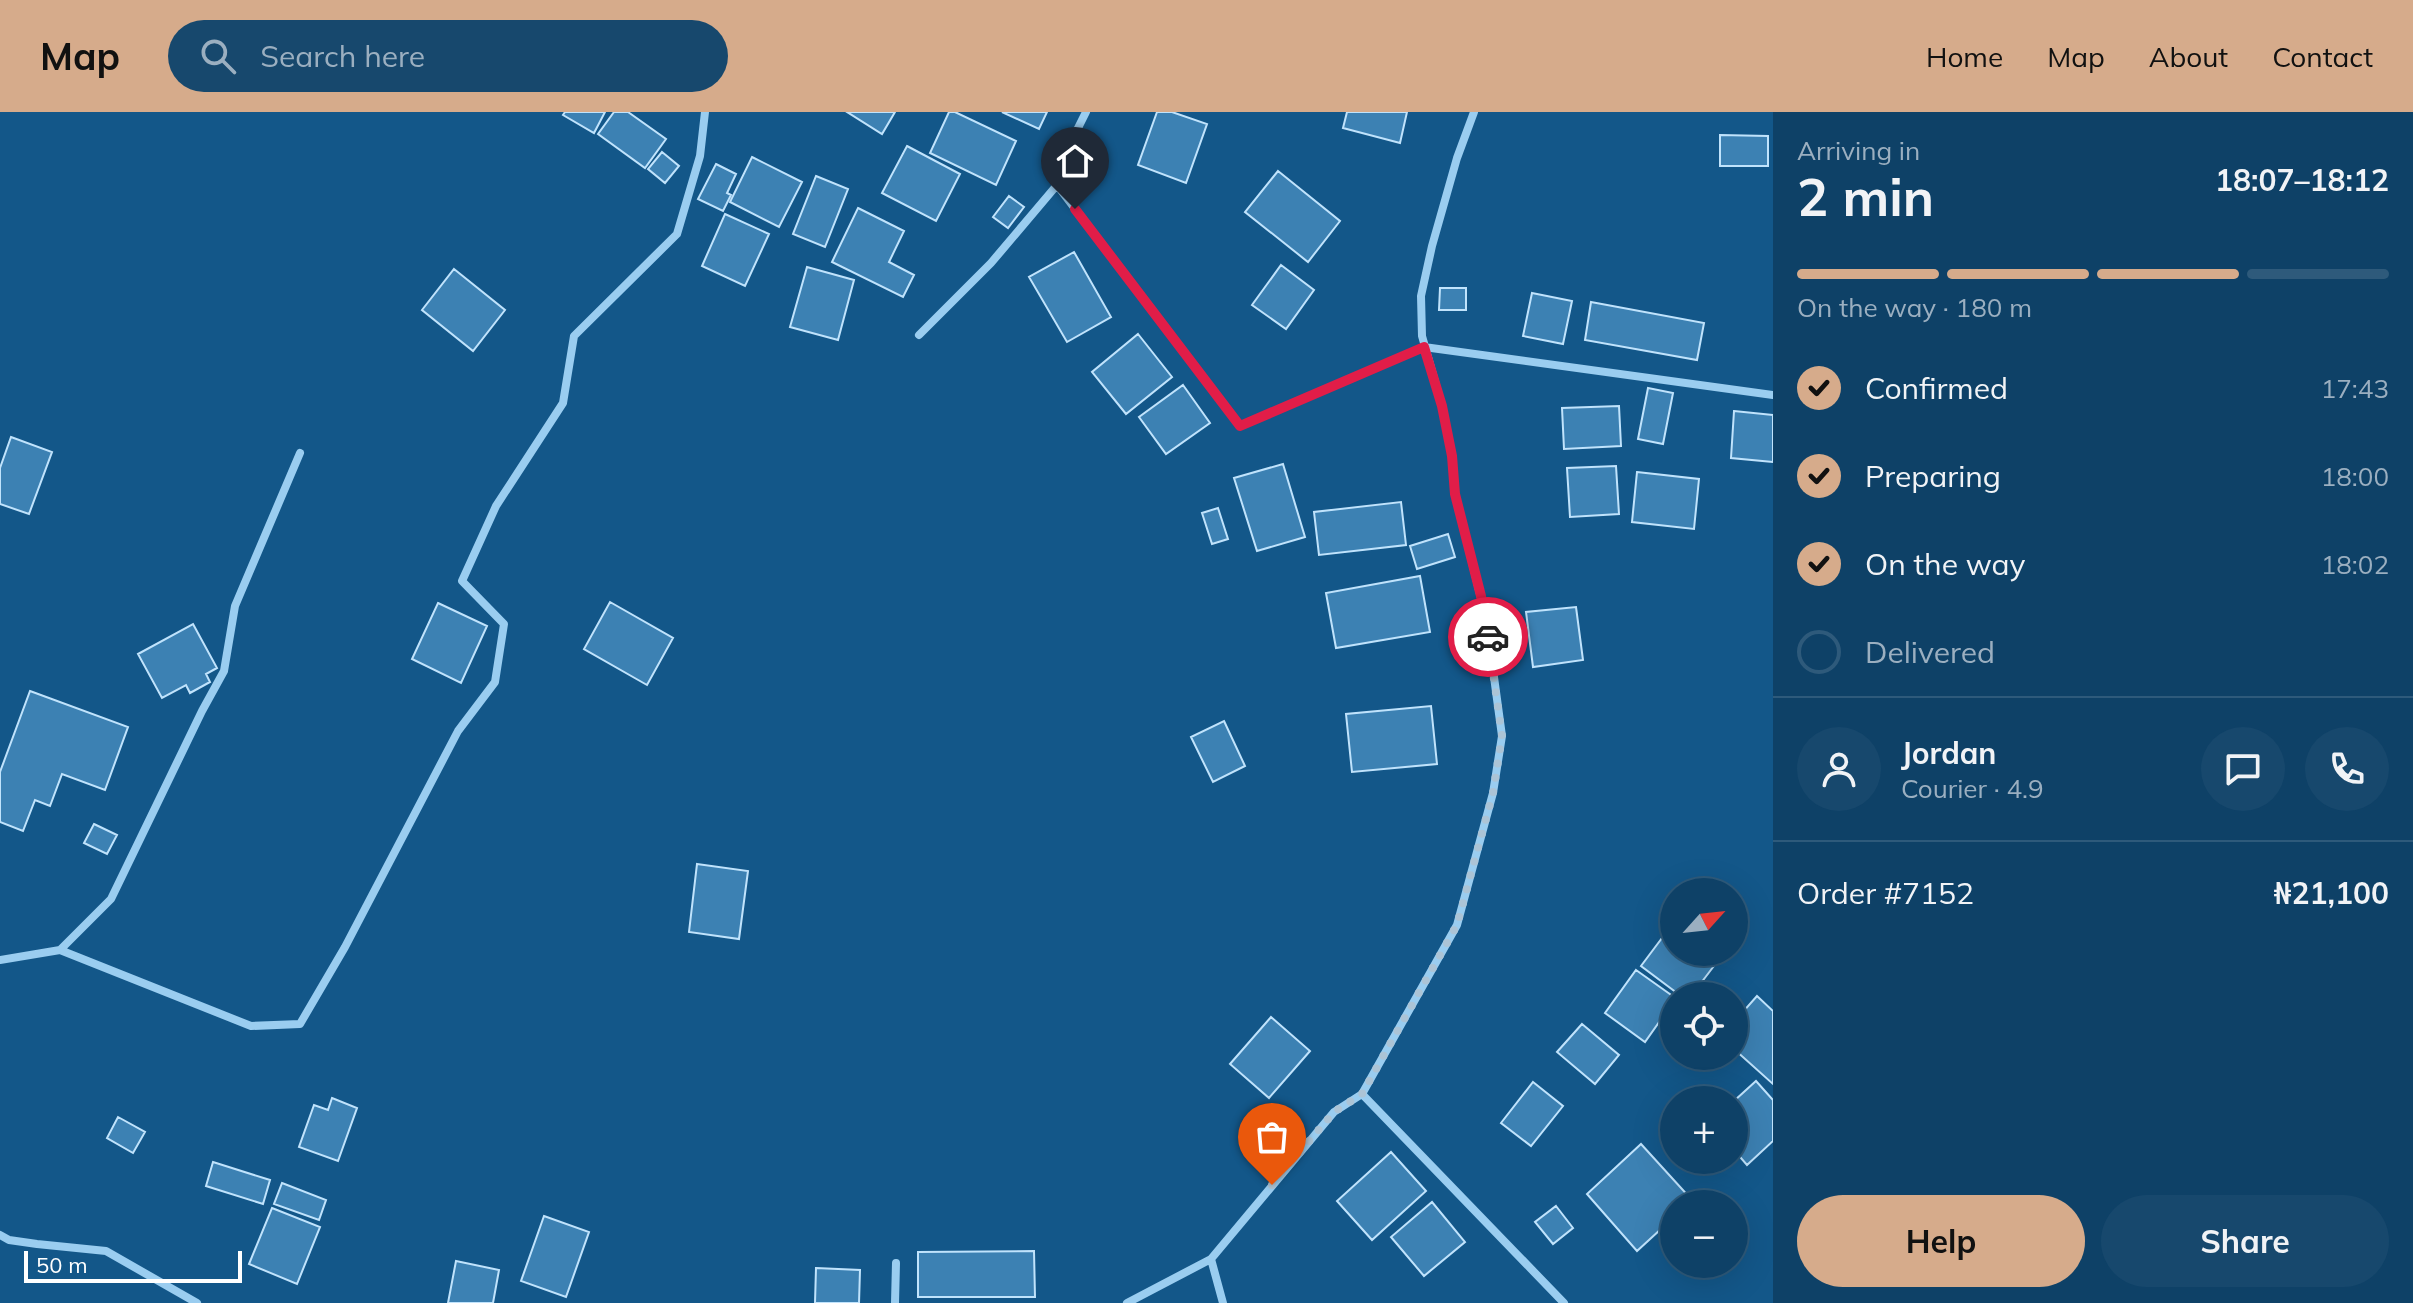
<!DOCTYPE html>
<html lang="en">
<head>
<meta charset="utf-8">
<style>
	:root { --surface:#0e4167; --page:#17486d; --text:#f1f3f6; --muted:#9bafc0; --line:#2e5a7b; --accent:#d6ab8b }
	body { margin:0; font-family:Mulish,sans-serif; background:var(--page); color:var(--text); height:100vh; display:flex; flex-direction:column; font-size:30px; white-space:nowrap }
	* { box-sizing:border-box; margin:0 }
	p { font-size:26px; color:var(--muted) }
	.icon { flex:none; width:44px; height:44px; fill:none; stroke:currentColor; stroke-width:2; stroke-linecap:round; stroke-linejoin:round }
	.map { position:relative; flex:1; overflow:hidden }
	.details { display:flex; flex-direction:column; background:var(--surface); width:640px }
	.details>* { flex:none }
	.needle { width:52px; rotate:63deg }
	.controls { position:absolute; left:1660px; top:766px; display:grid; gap:16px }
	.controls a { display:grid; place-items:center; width:88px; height:88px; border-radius:50%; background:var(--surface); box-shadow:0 8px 32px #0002,0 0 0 2px var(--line); font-size:40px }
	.scale { position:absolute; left:24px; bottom:20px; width:218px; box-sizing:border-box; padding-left:8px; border:4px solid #fff; border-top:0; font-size:22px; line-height:28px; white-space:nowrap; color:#fff; -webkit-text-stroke:6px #135789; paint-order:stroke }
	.pin { position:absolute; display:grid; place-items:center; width:68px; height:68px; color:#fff; margin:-82px -34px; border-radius:50% 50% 50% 0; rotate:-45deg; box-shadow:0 0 8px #0007 }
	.pin .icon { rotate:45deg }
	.courier { position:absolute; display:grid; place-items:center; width:80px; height:80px; margin:-40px; border:6px solid #e11d48; border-radius:50%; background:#fff; color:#222; box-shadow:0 2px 10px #0007 }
	.overview em { font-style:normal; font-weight:700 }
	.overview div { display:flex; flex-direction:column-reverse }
	.overview { display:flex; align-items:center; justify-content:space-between; height:136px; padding:0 24px }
	h1 { font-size:52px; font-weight:700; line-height:60px }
	.bar { display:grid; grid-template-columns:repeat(4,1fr); gap:12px 8px; align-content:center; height:96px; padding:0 24px }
	.bar i { height:10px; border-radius:6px; background:var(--line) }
	.bar .selected { background:var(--accent) }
	.bar p { grid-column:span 4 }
	.line { display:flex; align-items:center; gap:20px; padding:0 24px; border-top:2px solid var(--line) }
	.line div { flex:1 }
	.round { display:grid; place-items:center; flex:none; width:84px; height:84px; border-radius:42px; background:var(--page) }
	ol { padding:0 24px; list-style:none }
	li { display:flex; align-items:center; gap:24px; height:88px }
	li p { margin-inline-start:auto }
	li .icon { padding:8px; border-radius:50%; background:var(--accent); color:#111; stroke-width:4 }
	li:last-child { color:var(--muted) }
	li i { width:44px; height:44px; border:4px solid var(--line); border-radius:50% }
	.primary-button { display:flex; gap:16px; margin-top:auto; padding:16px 24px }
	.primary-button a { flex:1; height:92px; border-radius:48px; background:var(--accent); color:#111; font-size:32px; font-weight:700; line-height:92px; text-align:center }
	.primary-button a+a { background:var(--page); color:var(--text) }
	header { display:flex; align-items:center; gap:48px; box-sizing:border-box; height:112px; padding:0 40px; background:var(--accent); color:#111 }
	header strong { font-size:38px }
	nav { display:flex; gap:44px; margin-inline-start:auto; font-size:28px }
	.search { width:560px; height:72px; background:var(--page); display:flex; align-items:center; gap:20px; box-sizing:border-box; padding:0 28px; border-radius:44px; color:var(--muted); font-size:30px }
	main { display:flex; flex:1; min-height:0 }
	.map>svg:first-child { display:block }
	.building { fill:#3c81b3; stroke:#c0e3fc; stroke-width:2 }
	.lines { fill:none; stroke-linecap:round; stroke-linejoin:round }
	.street { stroke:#9acdf0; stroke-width:8 }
	.done { stroke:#acc4d6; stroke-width:8; stroke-dasharray:0 14.4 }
	.route { stroke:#e11d48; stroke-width:10 }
</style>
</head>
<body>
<header>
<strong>Map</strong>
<div class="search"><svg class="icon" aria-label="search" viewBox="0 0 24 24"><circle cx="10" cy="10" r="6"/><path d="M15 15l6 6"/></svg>Search here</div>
<nav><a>Home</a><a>Map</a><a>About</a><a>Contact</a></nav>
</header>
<main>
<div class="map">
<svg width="1773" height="1191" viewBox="0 0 1773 1191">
	<rect width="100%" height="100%" fill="#135789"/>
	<path class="building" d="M565,0H605L594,21L563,3Z
		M614,0H628L666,27L645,56L598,22Z
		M847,0H895L882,22Z
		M949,0H955L1016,29L996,73L930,41Z
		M1002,0H1047L1039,17Z
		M1157,0H1172L1207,12L1186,71L1138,53Z
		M1347,0H1407L1400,31L1343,16Z
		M1720,23L1768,24V54H1720Z
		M907,34L960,62L936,109L882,81Z
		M662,40L679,54L665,71L648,57Z
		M752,45L802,70L779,115L730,90Z
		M716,52L736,62L727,81L731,83L723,99L698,87Z
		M1278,59L1340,109L1308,150L1245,100Z
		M816,64L848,77L825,135L793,122Z
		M1009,84L1024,95L1008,116L993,105Z
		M858,96L904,119L889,150L914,163L903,185L832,150Z
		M725,102L769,122L745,174L702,154Z
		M1074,140L1111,205L1067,230L1029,165Z
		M1281,153L1314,178L1286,217L1252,193Z
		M807,155L854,168L838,228L790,215Z
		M454,157L505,198L473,239L422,198Z
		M1440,176H1466V198H1439Z
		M1532,181L1572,189L1563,232L1523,224Z
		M1591,190L1704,211L1697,248L1585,228Z
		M1138,222L1172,265L1126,302L1092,260Z
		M1183,273L1210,311L1166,342L1139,305Z
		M1648,276L1673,281L1663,332L1638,327Z
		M1619,294L1621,334L1564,337L1562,296Z
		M1734,299L1773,303V350L1731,346Z
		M11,325L52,340L29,402L0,392V356Z
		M1283,352L1305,425L1257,439L1234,366Z
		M1616,354L1619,402L1570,405L1567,356Z
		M1637,360L1699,367L1694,417L1632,410Z
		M1401,390L1406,433L1319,443L1314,400Z
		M1218,396L1228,427L1212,432L1202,401Z
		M1448,422L1455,445L1417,457L1410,434Z
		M1420,464L1430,520L1336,536L1326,481Z
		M610,490L673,526L647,573L584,537Z
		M438,491L487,514L461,571L412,547Z
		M1576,495L1583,548L1533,555L1526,500Z
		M193,512L217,556L206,562L210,570L190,581L186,573L162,586L138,542Z
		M30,579L128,615L105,678L62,662L50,694L35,688L23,719L0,710V660Z
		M1431,594L1437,652L1352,660L1346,602Z
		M1224,609L1245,654L1213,670L1191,625Z
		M94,712L117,723L107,742L84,731Z
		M697,752L748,759L739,827L689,820Z
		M1674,810V840H1712L1720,846L1691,884H1681L1641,854Z
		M1636,858L1674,885V889L1645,930L1605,901Z
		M1757,884L1773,899V972L1734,937V910Z
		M1271,905L1310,939L1269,986L1230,952Z
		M1582,912L1619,943L1595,972L1557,940Z
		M1756,969L1773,988V1029L1747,1053L1734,1038V989Z
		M1533,970L1563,994L1531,1034L1501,1011Z
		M332,986L357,996L338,1049L299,1035L314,993L328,998Z
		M118,1005L145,1020L133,1041L107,1026Z
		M1641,1032L1692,1088L1688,1092H1674V1105L1637,1139L1587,1082Z
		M1391,1040L1426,1079L1372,1128L1337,1089Z
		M213,1050L270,1068L263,1092L206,1074Z
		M282,1071L326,1088L319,1108L274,1092Z
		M1432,1090L1465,1130L1424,1164L1391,1125Z
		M1556,1094L1573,1116L1553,1132L1535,1110Z
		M272,1096L320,1115L297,1172L249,1152Z
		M544,1104L589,1120L566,1185L521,1169Z
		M1034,1139L1035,1185H918V1140Z
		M456,1149L499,1158L493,1191H448Z
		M816,1156L860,1158L859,1191H815Z"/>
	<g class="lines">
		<path class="street" d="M1057,73L1240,314L1424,235L1773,283
			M919,223L991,151L1057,73L1069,56L1073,26L1086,0
			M60,838L251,914L300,912L345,835L458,619L495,570L504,512L462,469L496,394L563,291L574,224L677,122L700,44L705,0
			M0,848L60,838L111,787L202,599L224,559L235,494L300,341
			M1362,982L1564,1191
			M0,1123L9,1128L37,1132L106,1139L197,1191
			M1211,1147L1223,1191
			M895,1191L896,1151
			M1127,1191L1211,1147L1334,1000L1362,982L1457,813L1493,681L1502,624L1486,506L1455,382L1452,344L1442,294L1422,224L1421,184L1432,134L1457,46L1474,0"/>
	</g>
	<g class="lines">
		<path class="done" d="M1272,1073L1334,1000L1362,982L1457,813L1493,681L1502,624L1488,525"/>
		<path class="route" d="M1075,97L1240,314L1424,235L1442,294L1452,344L1455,382L1481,484L1488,525"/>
	</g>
</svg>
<div class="controls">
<a><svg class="needle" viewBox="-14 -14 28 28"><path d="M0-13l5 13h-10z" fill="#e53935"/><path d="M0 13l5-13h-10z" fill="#9bafc0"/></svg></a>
<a><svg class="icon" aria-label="locate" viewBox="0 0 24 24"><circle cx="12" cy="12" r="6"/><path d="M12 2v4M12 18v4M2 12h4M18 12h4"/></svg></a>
<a>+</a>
<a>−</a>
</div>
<div class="scale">50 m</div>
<div class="pin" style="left:1272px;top:1073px;background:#ea580c"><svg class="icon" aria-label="bag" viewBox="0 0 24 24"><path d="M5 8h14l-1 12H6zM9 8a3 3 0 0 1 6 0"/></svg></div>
<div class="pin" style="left:1075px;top:97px;background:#1f2937"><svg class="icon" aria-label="home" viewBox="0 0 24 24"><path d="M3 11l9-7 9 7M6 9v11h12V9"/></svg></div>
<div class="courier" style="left:1488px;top:525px"><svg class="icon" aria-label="car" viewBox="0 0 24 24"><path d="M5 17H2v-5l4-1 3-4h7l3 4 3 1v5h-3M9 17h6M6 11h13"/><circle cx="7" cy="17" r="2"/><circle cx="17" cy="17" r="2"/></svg></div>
</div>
<section class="details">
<div class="overview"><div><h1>2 min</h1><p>Arriving in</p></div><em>18:07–18:12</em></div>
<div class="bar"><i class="selected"></i><i class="selected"></i><i class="selected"></i><i></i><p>On the way · 180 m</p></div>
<ol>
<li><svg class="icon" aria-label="check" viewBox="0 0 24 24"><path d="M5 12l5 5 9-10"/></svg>Confirmed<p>17:43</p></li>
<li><svg class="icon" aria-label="check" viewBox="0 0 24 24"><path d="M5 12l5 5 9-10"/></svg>Preparing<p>18:00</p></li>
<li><svg class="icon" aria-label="check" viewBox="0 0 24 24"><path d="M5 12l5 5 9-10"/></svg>On the way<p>18:02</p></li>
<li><i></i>Delivered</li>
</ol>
<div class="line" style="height:144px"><a class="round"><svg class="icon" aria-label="person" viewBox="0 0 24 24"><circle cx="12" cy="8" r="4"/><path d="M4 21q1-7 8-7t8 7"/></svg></a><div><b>Jordan</b><p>Courier · 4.9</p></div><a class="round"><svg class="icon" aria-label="chat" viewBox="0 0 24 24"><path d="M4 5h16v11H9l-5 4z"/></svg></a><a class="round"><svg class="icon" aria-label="phone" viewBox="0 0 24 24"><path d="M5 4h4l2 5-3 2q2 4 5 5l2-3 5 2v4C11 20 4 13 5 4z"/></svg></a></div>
<div class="line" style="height:104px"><div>Order #7152</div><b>₦21,100</b></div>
<div class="primary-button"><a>Help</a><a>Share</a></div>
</section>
</main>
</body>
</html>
